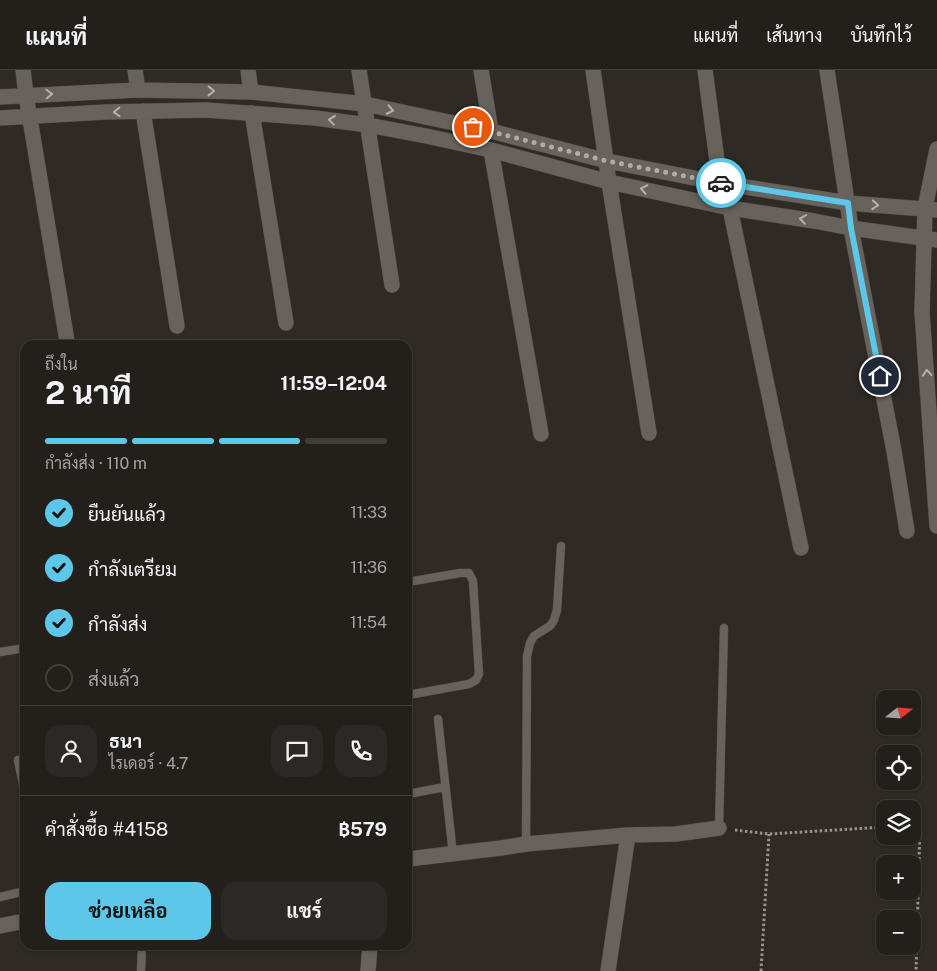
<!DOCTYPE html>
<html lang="th">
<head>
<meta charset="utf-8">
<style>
	:root { --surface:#23201c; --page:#2b2825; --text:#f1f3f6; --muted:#a3a3a3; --line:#403e3b; --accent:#5cc7e8 }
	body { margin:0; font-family:"Public Sans",Sarabun,sans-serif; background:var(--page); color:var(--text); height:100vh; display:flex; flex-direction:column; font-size:19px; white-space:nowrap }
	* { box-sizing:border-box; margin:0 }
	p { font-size:16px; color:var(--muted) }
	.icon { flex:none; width:28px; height:28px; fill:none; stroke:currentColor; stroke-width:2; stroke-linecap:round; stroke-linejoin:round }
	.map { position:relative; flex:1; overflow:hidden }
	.panel { position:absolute; left:20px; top:270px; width:392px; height:610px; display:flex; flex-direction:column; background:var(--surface); border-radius:15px; box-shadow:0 1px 4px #0004,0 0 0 1px var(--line) }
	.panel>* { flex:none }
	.needle { width:32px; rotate:73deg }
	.tools { position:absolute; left:876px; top:620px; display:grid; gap:10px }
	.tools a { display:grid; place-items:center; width:45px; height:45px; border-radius:10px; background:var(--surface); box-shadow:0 1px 4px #0004,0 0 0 1px var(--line); font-size:25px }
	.pin { position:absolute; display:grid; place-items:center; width:42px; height:42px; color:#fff; margin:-21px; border:2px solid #fff; border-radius:50%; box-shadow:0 1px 5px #0007 }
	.courier { position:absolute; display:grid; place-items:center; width:50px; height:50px; margin:-25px; border:4px solid #5cc7e8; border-radius:50%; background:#fff; color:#222; box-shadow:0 1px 6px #0007 }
	.summary em { font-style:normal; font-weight:700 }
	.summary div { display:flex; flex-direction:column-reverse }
	.summary { display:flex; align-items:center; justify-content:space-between; height:85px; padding:0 25px }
	h1 { font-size:32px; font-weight:700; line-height:38px }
	.bar { display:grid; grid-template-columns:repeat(4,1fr); gap:8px 5px; align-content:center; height:60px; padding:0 25px }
	.bar i { height:6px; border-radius:4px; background:var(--line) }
	.bar .active { background:var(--accent) }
	.bar p { grid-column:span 4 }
	.line { display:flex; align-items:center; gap:12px; padding:0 25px; border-top:1px solid var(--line) }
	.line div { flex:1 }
	.round { display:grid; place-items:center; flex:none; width:52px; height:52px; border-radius:15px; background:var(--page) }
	ol { padding:0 25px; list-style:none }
	li { display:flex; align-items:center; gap:15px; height:55px }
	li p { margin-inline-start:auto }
	li .icon { padding:5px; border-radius:50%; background:var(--accent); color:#111; stroke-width:4 }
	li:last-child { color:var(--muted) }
	li i { width:28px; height:28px; border:2px solid var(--line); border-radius:50% }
	.button { display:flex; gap:10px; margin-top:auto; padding:10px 25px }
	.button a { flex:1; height:58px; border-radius:15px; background:var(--accent); color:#111; font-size:20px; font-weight:700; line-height:58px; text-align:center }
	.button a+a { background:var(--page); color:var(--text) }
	header { display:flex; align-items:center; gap:30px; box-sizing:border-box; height:70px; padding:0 25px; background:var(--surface); border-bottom:1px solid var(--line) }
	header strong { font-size:24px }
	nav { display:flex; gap:28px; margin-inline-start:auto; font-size:18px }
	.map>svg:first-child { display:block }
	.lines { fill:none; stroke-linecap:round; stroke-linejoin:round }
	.lane-casing { stroke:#4c4844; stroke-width:9 }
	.street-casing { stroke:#4c4844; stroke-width:16 }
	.path { stroke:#96928e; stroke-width:3; stroke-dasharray:2.5 2.5; stroke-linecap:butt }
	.lane { stroke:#67625b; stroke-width:8 }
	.street { stroke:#67625b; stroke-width:15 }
	.oneway { stroke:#b5b0ab }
	.done { stroke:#afaba7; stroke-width:5; stroke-dasharray:0 9 }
	.route { stroke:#5cc7e8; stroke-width:6 }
</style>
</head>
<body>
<header>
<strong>แผนที่</strong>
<nav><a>แผนที่</a><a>เส้นทาง</a><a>บันทึกไว้</a></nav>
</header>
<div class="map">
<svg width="937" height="901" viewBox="0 0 937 901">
	<rect width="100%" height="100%" fill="#2f2a25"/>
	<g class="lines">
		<defs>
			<path id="lane" d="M408,512L460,503H469L473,511L479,604L476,610L469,614L408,625
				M0,582L25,578
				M438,649L453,784
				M18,690L25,724
				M408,724L445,717
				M719,758L724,558
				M526,774L527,586L530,573L534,566L550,556L554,550L557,540L561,476
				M0,827L25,821
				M141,901L142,875"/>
			<path id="street" d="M23,0L26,25L67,271
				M135,0L138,20
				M248,0L251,22
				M359,0L392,215
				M481,0L491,61
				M593,0L609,112L649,363
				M705,0L720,113
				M827,0L851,158L894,381L907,461
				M0,27L138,20L251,22L365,34L491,61L607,91L720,113L848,133L937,140
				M143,41L177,256
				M252,43L286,253
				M0,48L106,42L206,40L315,48L368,55L426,66L491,80L609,112L730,138L814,151L851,158L937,170
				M937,79L925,138L922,242L937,456
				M491,80L541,364
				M730,138L801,478
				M408,789L501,778L526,774L628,765L676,764L719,758
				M0,856L25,851
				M368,901L370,875
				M608,901L628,765"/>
		</defs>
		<use href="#lane" class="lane-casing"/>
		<use href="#street" class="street-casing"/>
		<path class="path" d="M912,756L920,755L916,901
			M735,760L769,764L885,757
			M761,901L769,764"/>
		<use href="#lane" class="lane"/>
		<use href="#street" class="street"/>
	</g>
	<defs><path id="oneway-chevron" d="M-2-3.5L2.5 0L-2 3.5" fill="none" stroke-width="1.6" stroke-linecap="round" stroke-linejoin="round" transform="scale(1.25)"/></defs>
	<g class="oneway">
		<use href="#oneway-chevron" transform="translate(211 21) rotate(1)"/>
		<use href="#oneway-chevron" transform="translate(49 24) rotate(-2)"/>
		<use href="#oneway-chevron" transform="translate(390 40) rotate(12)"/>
		<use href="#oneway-chevron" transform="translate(117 42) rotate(178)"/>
		<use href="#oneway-chevron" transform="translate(332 50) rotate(-173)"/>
		<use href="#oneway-chevron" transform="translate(644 119) rotate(-168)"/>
		<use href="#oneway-chevron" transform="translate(875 135) rotate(4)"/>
		<use href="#oneway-chevron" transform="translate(803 149) rotate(-171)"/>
		<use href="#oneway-chevron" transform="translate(927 303) rotate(-94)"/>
	</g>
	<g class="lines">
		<path class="done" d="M473,57L607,91L721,113"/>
		<path class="route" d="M721,113L848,133L851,158L880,306"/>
	</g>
</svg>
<div class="tools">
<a><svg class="needle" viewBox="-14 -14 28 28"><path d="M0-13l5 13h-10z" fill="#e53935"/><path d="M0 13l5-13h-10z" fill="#a3a3a3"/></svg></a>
<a><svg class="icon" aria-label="locate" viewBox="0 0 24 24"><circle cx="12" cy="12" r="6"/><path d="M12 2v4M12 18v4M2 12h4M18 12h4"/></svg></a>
<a><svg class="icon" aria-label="layers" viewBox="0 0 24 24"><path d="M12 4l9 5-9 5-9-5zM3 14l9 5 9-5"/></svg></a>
<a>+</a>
<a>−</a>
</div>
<div class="pin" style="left:473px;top:57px;background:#ea580c"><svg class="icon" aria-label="bag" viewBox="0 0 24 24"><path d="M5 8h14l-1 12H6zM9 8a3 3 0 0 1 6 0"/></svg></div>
<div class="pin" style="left:880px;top:306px;background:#1f2937"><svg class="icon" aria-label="home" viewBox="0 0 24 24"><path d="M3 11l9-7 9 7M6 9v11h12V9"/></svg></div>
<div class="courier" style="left:721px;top:113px"><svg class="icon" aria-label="car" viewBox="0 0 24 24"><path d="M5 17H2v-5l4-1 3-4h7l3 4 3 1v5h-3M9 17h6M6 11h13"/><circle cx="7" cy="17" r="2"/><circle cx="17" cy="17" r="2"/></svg></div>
<section class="panel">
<div class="summary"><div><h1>2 นาที</h1><p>ถึงใน</p></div><em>11:59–12:04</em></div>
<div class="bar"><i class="active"></i><i class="active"></i><i class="active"></i><i></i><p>กำลังส่ง · 110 m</p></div>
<ol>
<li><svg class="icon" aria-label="check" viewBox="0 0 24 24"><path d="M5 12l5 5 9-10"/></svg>ยืนยันแล้ว<p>11:33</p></li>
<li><svg class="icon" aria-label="check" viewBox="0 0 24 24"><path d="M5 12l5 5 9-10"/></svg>กำลังเตรียม<p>11:36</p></li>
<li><svg class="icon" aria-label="check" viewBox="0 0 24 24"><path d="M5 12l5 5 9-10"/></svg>กำลังส่ง<p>11:54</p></li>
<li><i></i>ส่งแล้ว</li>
</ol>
<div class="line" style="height:90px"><a class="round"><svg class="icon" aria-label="person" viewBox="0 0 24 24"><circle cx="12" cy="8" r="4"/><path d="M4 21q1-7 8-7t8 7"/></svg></a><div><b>ธนา</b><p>ไรเดอร์ · 4.7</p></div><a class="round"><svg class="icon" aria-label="chat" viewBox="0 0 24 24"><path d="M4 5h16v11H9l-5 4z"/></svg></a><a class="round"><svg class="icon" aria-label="phone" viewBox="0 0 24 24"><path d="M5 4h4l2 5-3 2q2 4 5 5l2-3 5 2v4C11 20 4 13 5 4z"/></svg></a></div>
<div class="line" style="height:65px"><div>คำสั่งซื้อ #4158</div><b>฿579</b></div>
<div class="button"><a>ช่วยเหลือ</a><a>แชร์</a></div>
</section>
</div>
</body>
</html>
